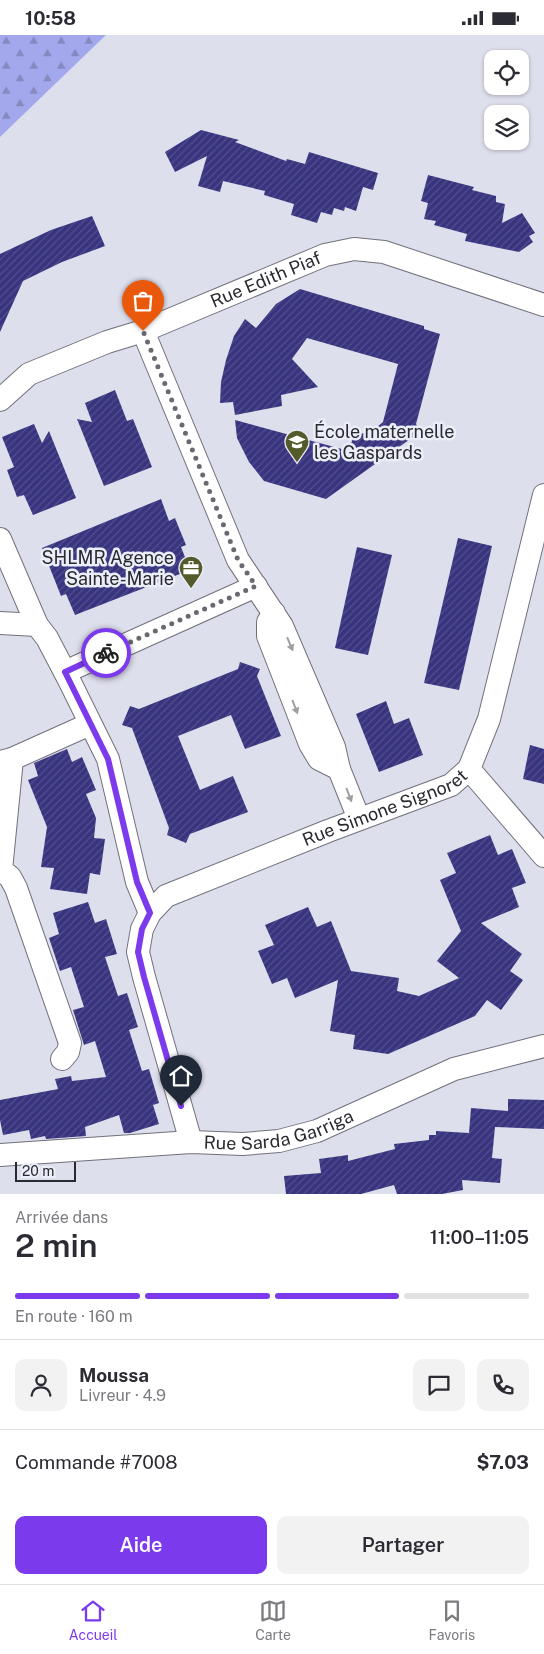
<!DOCTYPE html>
<html lang="fr">
<head>
<meta charset="utf-8">
<style>
	:root { --surface:#fff; --page:#f2f2f3; --text:#2b2b33; --muted:#7c7c81; --line:#e1e1e2; --accent:#7c3aed }
	body { margin:0; font-family:"Public Sans",sans-serif; background:var(--page); color:var(--text); height:100vh; display:flex; flex-direction:column; font-size:19px; white-space:nowrap }
	* { box-sizing:border-box; margin:0 }
	p { font-size:16px; color:var(--muted) }
	.icon { flex:none; width:28px; height:28px; fill:none; stroke:currentColor; stroke-width:2; stroke-linecap:round; stroke-linejoin:round }
	.map { position:relative; height:1159px; overflow:hidden }
	.side { display:flex; flex-direction:column; background:var(--surface); flex:1 }
	.side>* { flex:none }
	.tools { position:absolute; left:484px; top:15px; display:grid; gap:10px }
	.tools a { display:grid; place-items:center; width:45px; height:45px; border-radius:10px; background:var(--surface); box-shadow:0 1px 4px #0004; font-size:25px }
	.scale { position:absolute; left:15px; bottom:12px; width:61px; box-sizing:border-box; padding-left:5px; border:2px solid #292a2f; border-top:0; font-size:14px; line-height:18px; white-space:nowrap; color:#292a2f; -webkit-text-stroke:4px #ebedf9; paint-order:stroke }
	.pin { position:absolute; display:grid; place-items:center; width:42px; height:42px; color:#fff; margin:-51px -21px; border-radius:50% 50% 50% 0; rotate:-45deg; box-shadow:0 0 5px #0007 }
	.pin .icon { rotate:45deg }
	.courier { position:absolute; display:grid; place-items:center; width:50px; height:50px; margin:-25px; border:4px solid #7c3aed; border-radius:50%; background:#fff; color:#222; box-shadow:0 1px 6px #0007 }
	.headline em { font-style:normal; font-weight:600 }
	.headline div { display:flex; flex-direction:column-reverse }
	.headline { display:flex; align-items:center; justify-content:space-between; height:85px; padding:0 15px }
	h1 { font-size:32px; font-weight:600; line-height:38px }
	.bar { display:grid; grid-template-columns:repeat(4,1fr); gap:8px 5px; align-content:center; height:60px; padding:0 15px }
	.bar i { height:6px; border-radius:4px; background:var(--line) }
	.bar .current { background:var(--accent) }
	.bar p { grid-column:span 4 }
	.line { display:flex; align-items:center; gap:12px; padding:0 15px; border-top:1px solid var(--line) }
	.line div { flex:1 }
	.round { display:grid; place-items:center; flex:none; width:52px; height:52px; border-radius:10px; background:var(--page) }
	.primary-button { display:flex; gap:10px; margin-top:auto; padding:10px 15px }
	.primary-button a { flex:1; height:58px; border-radius:10px; background:var(--accent); color:#fff; font-size:20px; font-weight:600; line-height:58px; text-align:center }
	.primary-button a+a { background:var(--page); color:var(--text) }
	.status { display:flex; justify-content:space-between; align-items:center; height:35px; padding:0 25px; background:var(--surface); direction:ltr }
	.status svg { height:14px; fill:currentColor }
	.menu { display:flex; justify-content:space-around; align-items:center; height:70px; border-top:1px solid var(--line); background:var(--surface); font-size:14px; color:var(--muted) }
	.menu a { display:grid; justify-items:center; gap:2px }
	.menu .current { color:var(--accent) }
	.map>svg:first-child { display:block }
	.forest { fill:url(#forest-firs) }
	.building { fill:url(#building-hatch) }
	.lines { fill:none; stroke-linecap:round; stroke-linejoin:round }
	.minor-casing { stroke:#70717c; stroke-width:24 }
	.minor { stroke:#fff; stroke-width:22 }
	.oneway { fill:#9f9fa1 }
	.done { stroke:#686971; stroke-width:5; stroke-dasharray:0 9 }
	.route { stroke:#7c3aed; stroke-width:6 }
	.labels { text-anchor:middle; stroke-width:5; stroke-linejoin:round; paint-order:stroke }
	.street-label { font-size:18px; fill:#292a2f; stroke:#ebedf9 }
	.poi-label { font-size:18px; fill:#292a2f; stroke:#ebedf9; text-anchor:start }
</style>
</head>
<body>
<div class="status"><b>10:58</b><svg viewBox="0 0 49 12"><path d="M0 12V9h3v3zM5 12V6h3v6zM10 12V3h3v9zM15 12V0h3v12zM26 1h20v11H26zM47 4h2v5h-2z"/></svg></div>
<div class="map">
<svg width="544" height="1159" viewBox="0 0 544 1159">
	<defs>
		<pattern id="forest-firs" width="22" height="20" patternUnits="userSpaceOnUse" patternTransform="scale(1.25)"><rect width="22" height="20" fill="#a3a8ed"/><path d="M5 1l3.5 6h-7zM16 11l3.5 6h-7z" fill="#8589c0"/></pattern>
		<pattern id="building-hatch" width="6" height="6" patternUnits="userSpaceOnUse" patternTransform="scale(1.25)"><rect width="6" height="6" fill="#38347f"/><path d="M-1 1l2-2M0 6l6-6M5 7l2-2" fill="none" stroke="#53508c"/></pattern>
	</defs>
	<rect width="100%" height="100%" fill="#dedfec"/>
	<path class="forest" d="M0,0H106L0,102Z"/>
	<path class="building" d="M201,95L239,105L235,107L286,126L287,124L305,129L309,117L378,138L373,155L363,152L356,176L345,172L344,176L334,173L332,180L321,177L317,188L291,180L294,169L264,160L265,156L223,146L220,157L198,151L207,121L175,137L165,117Z
		M428,140L474,152L472,155L496,161V167L505,169L502,188L522,178L535,198L529,201L533,207L519,217L465,206L467,199L434,190L436,186L424,184L428,168L421,166Z
		M92,181L105,211L62,227L23,246L0,297V219L51,195Z
		M300,254L424,291V294L440,299L416,389L420,397L326,464L264,446L249,427L237,403L235,385L349,416L354,399L370,398L383,387L398,329L307,303L292,324L318,352L281,360L282,371L235,380L233,367L220,368L221,347L226,325L234,301L245,284L256,293L276,269Z
		M115,355L127,386L133,384L152,432L104,451L77,384L92,387L85,368Z
		M34,389L42,408L49,396L76,463L33,480L24,460L17,462L7,435L14,432L2,402Z
		M161,464L169,486L175,483L179,493L186,510L181,512L190,535L75,580L66,559L61,561L42,513Z
		M458,503L492,511L459,655L424,648Z
		M357,512L392,520L368,620L335,613Z
		M240,627L260,634L257,641L281,701L245,714L231,680L178,701L200,755L233,741L248,777L190,799L186,808L167,800L169,793L132,693L122,690L130,671L139,674L238,634Z
		M386,666L394,689L409,683L423,720L379,737L356,679Z
		M530,710L544,714V749L523,744Z
		M67,714L72,727L82,722L96,755L86,759L96,783L94,803L105,804L100,840L90,838L87,859L50,854L54,833L41,832L47,792L28,745L38,741L34,728Z
		M490,800L498,820L512,814L526,848L512,853L519,872L481,888L522,919L510,936L523,945L501,975L487,965L475,981L388,1019L353,1014L355,1000L330,996L338,945L295,963L287,943L272,949L258,916L274,910L265,890L308,872L317,892L331,886L351,936L399,943L397,956L419,961L459,943L437,926L461,896L440,845L456,838L447,818Z
		M88,867L95,888L106,884L117,919L105,922L118,961L127,958L138,992L129,995L142,1036L149,1034L159,1068L153,1070L159,1089L130,1098H124L119,1080L85,1092L86,1101L46,1104L45,1101L31,1104L29,1095L3,1100L0,1085V1065L58,1054L55,1044L71,1041L72,1046L106,1042L95,1006L84,1010L73,975L84,972L71,932L60,936L49,903L59,899L53,878Z
		M508,1064L544,1065V1094L495,1092L492,1123L502,1124L500,1148L462,1145L463,1155L442,1159H397L394,1150L361,1159H286L284,1141L321,1138L319,1124L348,1120V1126L395,1114L394,1109L429,1105V1100H436V1096L469,1098L471,1073L508,1076Z"/>
	<g class="lines">
		<defs>
			<g id="minor">
				<path d="M143,296L238,525L282,591L334,712L339,734L359,784"/>
				<path id="s1" d="M0,365L29,339L107,307L143,296L325,220L354,214L384,217L544,270"/>
				<path d="M0,504L37,590L47,603L69,645L108,724L137,847L150,878"/>
				<path d="M274,578L268,587V601L310,709L319,724L339,734"/>
				<path d="M0,588L37,590"/>
				<path d="M65,637L256,551"/>
				<path d="M12,724L1,835L10,842L16,853L70,1008L68,1017L62,1024"/>
				<path d="M0,727L12,724L90,689"/>
				<path d="M469,734L544,821"/>
				<path id="s2" d="M191,1107L144,942L138,917L142,894L150,878L166,861L328,796L451,750L469,734L489,684L544,460"/>
				<path id="s3" d="M0,1120L191,1107L243,1109L279,1106L317,1096L454,1034L544,1011"/>
			</g>
		</defs>
		<use href="#minor" class="minor-casing"/>
		<use href="#minor" class="minor"/>
	</g>
	<defs><path id="oneway-solid" d="M-6-.8H1V-3.2L6.5 0L1 3.2V.8H-6Z" transform="scale(1.25)"/></defs>
	<g class="oneway">
		<use href="#oneway-solid" transform="translate(290 609) rotate(67)"/>
		<use href="#oneway-solid" transform="translate(295 672) rotate(69)"/>
		<use href="#oneway-solid" transform="translate(349 760) rotate(69)"/>
	</g>
	<g class="lines">
		<path class="done" d="M106,618L256,551L238,525L143,296"/>
		<path class="route" d="M106,618L65,637L108,724L137,847L150,878L142,894L138,917L144,942L181,1071"/>
	</g>
	<defs>
		<symbol id="school-pin" viewBox="-11 -11 22 30"><path d="M0 17L-7.5 6A9.5 9.5 0 1 1 7.5 6Z" fill="#535b2a" stroke="#ebedf9"/><path d="M0-5L7-2L0 1L-7-2ZM-4 1L0 2.5L4 1V4Q0 6-4 4Z" fill="#fff"/></symbol>
		<symbol id="office-pin" viewBox="-11 -11 22 30"><path d="M0 17L-7.5 6A9.5 9.5 0 1 1 7.5 6Z" fill="#535b2a" stroke="#ebedf9"/><path d="M-6-3h4V-5.5h4V-3h4V5H-6ZM-1-4.5V-3h2v-1.5ZM-6 0V1H6V0Z" fill="#fff"/></symbol>
	</defs>
	<g fill-rule="evenodd">
		<use href="#school-pin" x="283" y="393" width="28" height="38"/>
		<use href="#office-pin" x="177" y="519" width="28" height="38"/>
	</g>
	<g class="labels">
		<g class="street-label">
			<text dy="6" stroke="none"><textPath href="#s1" startOffset="294">Rue Edith Piaf</textPath></text>
			<text dy="6" stroke="none"><textPath href="#s2" startOffset="498">Rue Simone Signoret</textPath></text>
			<text dy="6" stroke="none"><textPath href="#s3" startOffset="281">Rue Sarda Garriga</textPath></text>
		</g>
		<g class="poi-label">
			<text x="314" y="403">École maternelle<tspan x="314" dy="21">les Gaspards</tspan></text>
			<text x="174" y="529" text-anchor="end">SHLMR Agence<tspan x="174" dy="21">Sainte-Marie</tspan></text>
		</g>
	</g>
</svg>
<div class="tools">
<a><svg class="icon" aria-label="locate" viewBox="0 0 24 24"><circle cx="12" cy="12" r="6"/><path d="M12 2v4M12 18v4M2 12h4M18 12h4"/></svg></a>
<a><svg class="icon" aria-label="layers" viewBox="0 0 24 24"><path d="M12 4l9 5-9 5-9-5zM3 14l9 5 9-5"/></svg></a>
</div>
<div class="scale">20 m</div>
<div class="pin" style="left:143px;top:296px;background:#ea580c"><svg class="icon" aria-label="bag" viewBox="0 0 24 24"><path d="M5 8h14l-1 12H6zM9 8a3 3 0 0 1 6 0"/></svg></div>
<div class="pin" style="left:181px;top:1071px;background:#1f2937"><svg class="icon" aria-label="home" viewBox="0 0 24 24"><path d="M3 11l9-7 9 7M6 9v11h12V9"/></svg></div>
<div class="courier" style="left:106px;top:618px"><svg class="icon" aria-label="bike" viewBox="0 0 24 24"><circle cx="6" cy="16" r="4"/><circle cx="18" cy="16" r="4"/><path d="M6 16l4-8h5l3 8M10 8l3 8H6M13 5h3"/></svg></div>
</div>
<section class="side">
<div class="headline"><div><h1>2 min</h1><p>Arrivée dans</p></div><em>11:00–11:05</em></div>
<div class="bar"><i class="current"></i><i class="current"></i><i class="current"></i><i></i><p>En route · 160 m</p></div>
<div class="line" style="height:90px"><a class="round"><svg class="icon" aria-label="person" viewBox="0 0 24 24"><circle cx="12" cy="8" r="4"/><path d="M4 21q1-7 8-7t8 7"/></svg></a><div><b>Moussa</b><p>Livreur · 4.9</p></div><a class="round"><svg class="icon" aria-label="chat" viewBox="0 0 24 24"><path d="M4 5h16v11H9l-5 4z"/></svg></a><a class="round"><svg class="icon" aria-label="phone" viewBox="0 0 24 24"><path d="M5 4h4l2 5-3 2q2 4 5 5l2-3 5 2v4C11 20 4 13 5 4z"/></svg></a></div>
<div class="line" style="height:65px"><div>Commande #7008</div><b>$7.03</b></div>
<div class="primary-button"><a>Aide</a><a>Partager</a></div>
</section>
<nav class="menu">
<a class="current"><svg class="icon" aria-label="home" viewBox="0 0 24 24"><path d="M3 11l9-7 9 7M6 9v11h12V9"/></svg>Accueil</a>
<a><svg class="icon" aria-label="map" viewBox="0 0 24 24"><path d="M3 6l6-2 6 2 6-2v14l-6 2-6-2-6 2zM9 4v14M15 6v14"/></svg>Carte</a>
<a><svg class="icon" aria-label="saved" viewBox="0 0 24 24"><path d="M7 4h10v16l-5-4-5 4z"/></svg>Favoris</a>
</nav>
</body>
</html>
